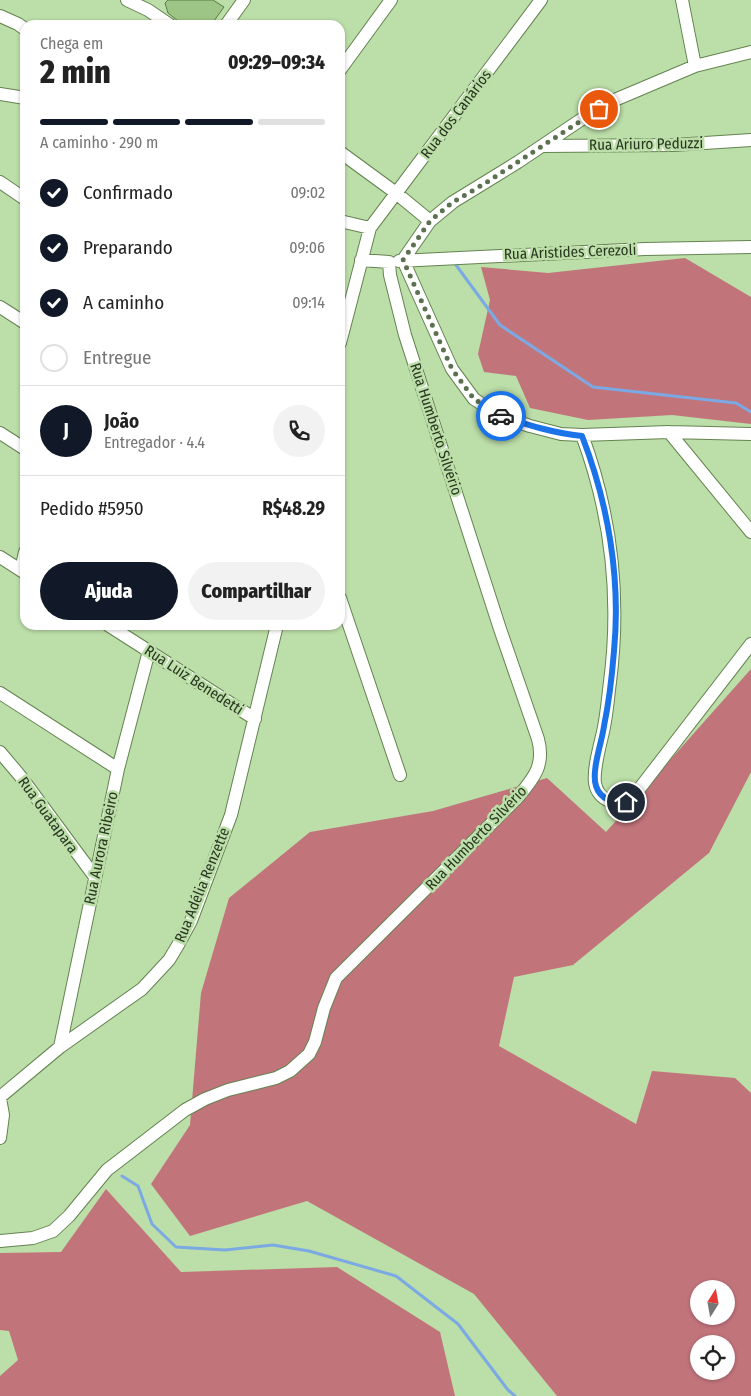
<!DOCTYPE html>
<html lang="pt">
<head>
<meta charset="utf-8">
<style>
	:root { --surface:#fff; --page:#f2f2f2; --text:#222; --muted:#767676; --line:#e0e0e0; --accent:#111827 }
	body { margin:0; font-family:"Fira Sans Condensed",sans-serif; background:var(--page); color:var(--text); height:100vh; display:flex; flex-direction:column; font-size:19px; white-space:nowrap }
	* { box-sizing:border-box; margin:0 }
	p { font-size:16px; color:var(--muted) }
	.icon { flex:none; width:28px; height:28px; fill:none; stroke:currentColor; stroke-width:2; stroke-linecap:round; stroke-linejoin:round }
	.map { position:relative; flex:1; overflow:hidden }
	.details { position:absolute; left:20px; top:20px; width:325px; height:610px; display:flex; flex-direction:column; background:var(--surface); border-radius:15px; box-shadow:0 1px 4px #0004 }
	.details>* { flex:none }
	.needle { width:32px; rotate:11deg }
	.tools { position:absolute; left:690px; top:1280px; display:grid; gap:10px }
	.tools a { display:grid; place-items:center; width:45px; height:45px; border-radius:50%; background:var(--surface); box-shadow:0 1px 4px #0004; font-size:25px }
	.pin { position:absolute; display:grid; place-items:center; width:42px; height:42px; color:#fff; margin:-21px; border:2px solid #fff; border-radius:50%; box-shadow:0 1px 5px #0007 }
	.courier { position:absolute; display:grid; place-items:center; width:50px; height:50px; margin:-25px; border:4px solid #1a73e8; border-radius:50%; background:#fff; color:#222; box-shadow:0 1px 6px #0007 }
	.overview em { font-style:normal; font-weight:800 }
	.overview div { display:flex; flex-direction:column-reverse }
	.overview { display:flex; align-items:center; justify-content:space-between; height:85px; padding:0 20px }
	h1 { font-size:32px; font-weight:800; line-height:38px }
	.bar { display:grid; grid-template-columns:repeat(4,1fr); gap:8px 5px; align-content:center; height:60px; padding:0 20px }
	.bar i { height:6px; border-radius:4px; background:var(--line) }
	.bar .on { background:var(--accent) }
	.bar p { grid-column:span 4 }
	.line { display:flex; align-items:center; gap:12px; padding:0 20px; border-top:1px solid var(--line) }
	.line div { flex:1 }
	.round { display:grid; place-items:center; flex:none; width:52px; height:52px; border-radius:26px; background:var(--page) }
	ol { padding:0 20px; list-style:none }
	li { display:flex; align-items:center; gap:15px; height:55px }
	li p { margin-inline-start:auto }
	li .icon { padding:5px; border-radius:50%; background:var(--accent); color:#fff; stroke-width:4 }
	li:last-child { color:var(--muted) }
	li i { width:28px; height:28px; border:2px solid var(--line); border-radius:50% }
	.action { display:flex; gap:10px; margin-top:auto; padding:10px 20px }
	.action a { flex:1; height:58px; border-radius:30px; background:var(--accent); color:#fff; font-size:20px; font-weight:800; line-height:58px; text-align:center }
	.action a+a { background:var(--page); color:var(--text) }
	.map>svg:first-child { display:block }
	.forest { fill:#c2747b; fill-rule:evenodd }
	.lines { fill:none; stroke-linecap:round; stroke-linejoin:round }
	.stream { stroke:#7ba9e3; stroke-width:3 }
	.building { fill:#9dc585; stroke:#5c7b49 }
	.street-casing { stroke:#648350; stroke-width:14 }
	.street { stroke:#fff; stroke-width:12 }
	.done { stroke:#5c7150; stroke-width:5; stroke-dasharray:0 9 }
	.route { stroke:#1a73e8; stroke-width:6 }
	.labels { text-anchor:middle; stroke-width:5; stroke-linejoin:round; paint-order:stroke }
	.street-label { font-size:15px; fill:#293621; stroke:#bcdea8 }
</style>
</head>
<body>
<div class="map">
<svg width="751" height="1396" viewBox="0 0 751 1396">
	<rect width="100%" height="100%" fill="#bcdea8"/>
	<path class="forest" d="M685,258L751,297V424L672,415L588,420L530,408L516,376L484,372L478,354L490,300L481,267L548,273Z
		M751,669V772L709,853L573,965L514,977L499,1046L636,1124L652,1071L735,1078L751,1093V1396H557L474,1294L307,1201L190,1236L151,1184L190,1125L201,993L229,898L310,832L433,811L547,778L606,832ZM699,1289H726V1316H699ZM699,1344H726V1371H699Z
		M106,1189L181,1272L337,1267L440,1332L455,1396H0V1376L18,1360L9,1331L0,1330V1253L61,1252Z"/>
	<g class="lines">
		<path class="stream" d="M456,265L500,325L593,387L736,403L751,412
			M122,1176L138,1186L152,1224L176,1247L225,1250L273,1245L309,1251L396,1276L458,1324L508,1390L515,1396"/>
	</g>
	<path class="building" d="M168,0H213L224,7L211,25H183L168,13L165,3Z"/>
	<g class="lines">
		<defs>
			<path id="street" d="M127,0L148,10L170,25
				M682,0L695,66
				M0,16L18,24L25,29
				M226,25L244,0
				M751,52L695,66L617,99L582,119L518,162L453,202L430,221L403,260L452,369L474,399L500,416L530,426L561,434L582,435L669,432L751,434
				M340,70L391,0
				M0,94L25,98
				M542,146L674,145L751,140
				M340,152L396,193L430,221
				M0,182L25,199
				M340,221L370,228
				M399,261L645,249L751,247
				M0,307L25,323
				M340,343L370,228L541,0
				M669,432L751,532
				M0,433L25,449
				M582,435C612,516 621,596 610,682C608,697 607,712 604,727C601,743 593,767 595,783C598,802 619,807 633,797L751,644
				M0,557L25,573
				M21,570L25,552
				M340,598L400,775
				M108,625L255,719
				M0,693L118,769
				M0,752L21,777L95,877
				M60,1047L118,769L149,651
				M0,1097L60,1047L142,989L169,960L178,945L191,921L231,815L277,625
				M0,1098L3,1115L0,1138
				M0,1241L33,1238L53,1231L69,1216L107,1170L185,1110L205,1099L228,1090L276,1078L290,1071L309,1054L315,1042L324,1008L336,978L518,797C534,778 545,765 538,739L500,629L405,335L390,275L389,262L361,260"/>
		</defs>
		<use href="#street" class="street-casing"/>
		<use href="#street" class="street"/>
	</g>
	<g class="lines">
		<path class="done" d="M501,416L474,399L452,369L403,260L430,221L453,202L484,184L599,109"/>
		<path class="route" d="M501,416C528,425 553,433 582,436C608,503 621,578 614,651C612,676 609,702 604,726C602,742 591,771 596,786C600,799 614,804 626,802"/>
	</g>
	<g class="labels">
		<g class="street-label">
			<text transform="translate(456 114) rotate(-53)" y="5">Rua dos Canários</text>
			<text transform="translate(646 144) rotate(-1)" y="5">Rua Ariuro Peduzzi</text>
			<text transform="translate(570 252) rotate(-2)" y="5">Rua Aristides Cerezoli</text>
			<text transform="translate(436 429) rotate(72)" y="5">Rua Humberto Silvério</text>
			<text transform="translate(194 680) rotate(33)" y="5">Rua Luiz Benedetti</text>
			<text transform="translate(48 815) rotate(54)" y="5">Rua Guatapara</text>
			<text transform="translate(476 838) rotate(-46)" y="5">Rua Humberto Silvério</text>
			<text transform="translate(101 848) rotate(-78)" y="5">Rua Aurora Ribeiro</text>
			<text transform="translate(202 885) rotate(-68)" y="5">Rua Adélia Renzette</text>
		</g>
	</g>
</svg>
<div class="tools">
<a><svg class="needle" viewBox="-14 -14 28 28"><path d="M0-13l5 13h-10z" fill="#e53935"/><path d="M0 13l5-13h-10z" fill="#767676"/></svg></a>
<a><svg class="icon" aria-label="locate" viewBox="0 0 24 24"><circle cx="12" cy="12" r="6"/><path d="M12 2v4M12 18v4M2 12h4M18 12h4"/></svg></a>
</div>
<div class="pin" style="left:599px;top:109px;background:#ea580c"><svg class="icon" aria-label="bag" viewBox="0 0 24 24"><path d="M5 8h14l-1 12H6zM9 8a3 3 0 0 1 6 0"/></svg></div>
<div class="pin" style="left:626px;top:802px;background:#1f2937"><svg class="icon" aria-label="home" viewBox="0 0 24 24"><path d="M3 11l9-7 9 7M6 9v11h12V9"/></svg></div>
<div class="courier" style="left:501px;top:416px"><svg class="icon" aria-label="car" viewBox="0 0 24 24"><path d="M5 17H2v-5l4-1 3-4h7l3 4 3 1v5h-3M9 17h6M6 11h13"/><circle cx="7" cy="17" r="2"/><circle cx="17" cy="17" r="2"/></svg></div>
<section class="details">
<div class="overview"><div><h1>2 min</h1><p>Chega em</p></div><em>09:29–09:34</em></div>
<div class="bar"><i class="on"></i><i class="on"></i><i class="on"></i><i></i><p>A caminho · 290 m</p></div>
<ol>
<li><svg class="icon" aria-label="check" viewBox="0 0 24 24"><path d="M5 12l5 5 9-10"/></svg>Confirmado<p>09:02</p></li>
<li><svg class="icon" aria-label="check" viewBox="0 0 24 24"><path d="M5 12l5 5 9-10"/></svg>Preparando<p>09:06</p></li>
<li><svg class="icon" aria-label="check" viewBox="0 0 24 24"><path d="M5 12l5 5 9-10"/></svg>A caminho<p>09:14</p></li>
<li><i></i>Entregue</li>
</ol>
<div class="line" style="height:90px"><b class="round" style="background:var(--accent);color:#fff">J</b><div><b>João</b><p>Entregador · 4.4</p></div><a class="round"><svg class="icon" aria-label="phone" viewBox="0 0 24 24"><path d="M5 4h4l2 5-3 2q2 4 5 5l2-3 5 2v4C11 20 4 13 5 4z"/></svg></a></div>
<div class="line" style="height:65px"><div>Pedido #5950</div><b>R$48.29</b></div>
<div class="action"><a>Ajuda</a><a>Compartilhar</a></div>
</section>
</div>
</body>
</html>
